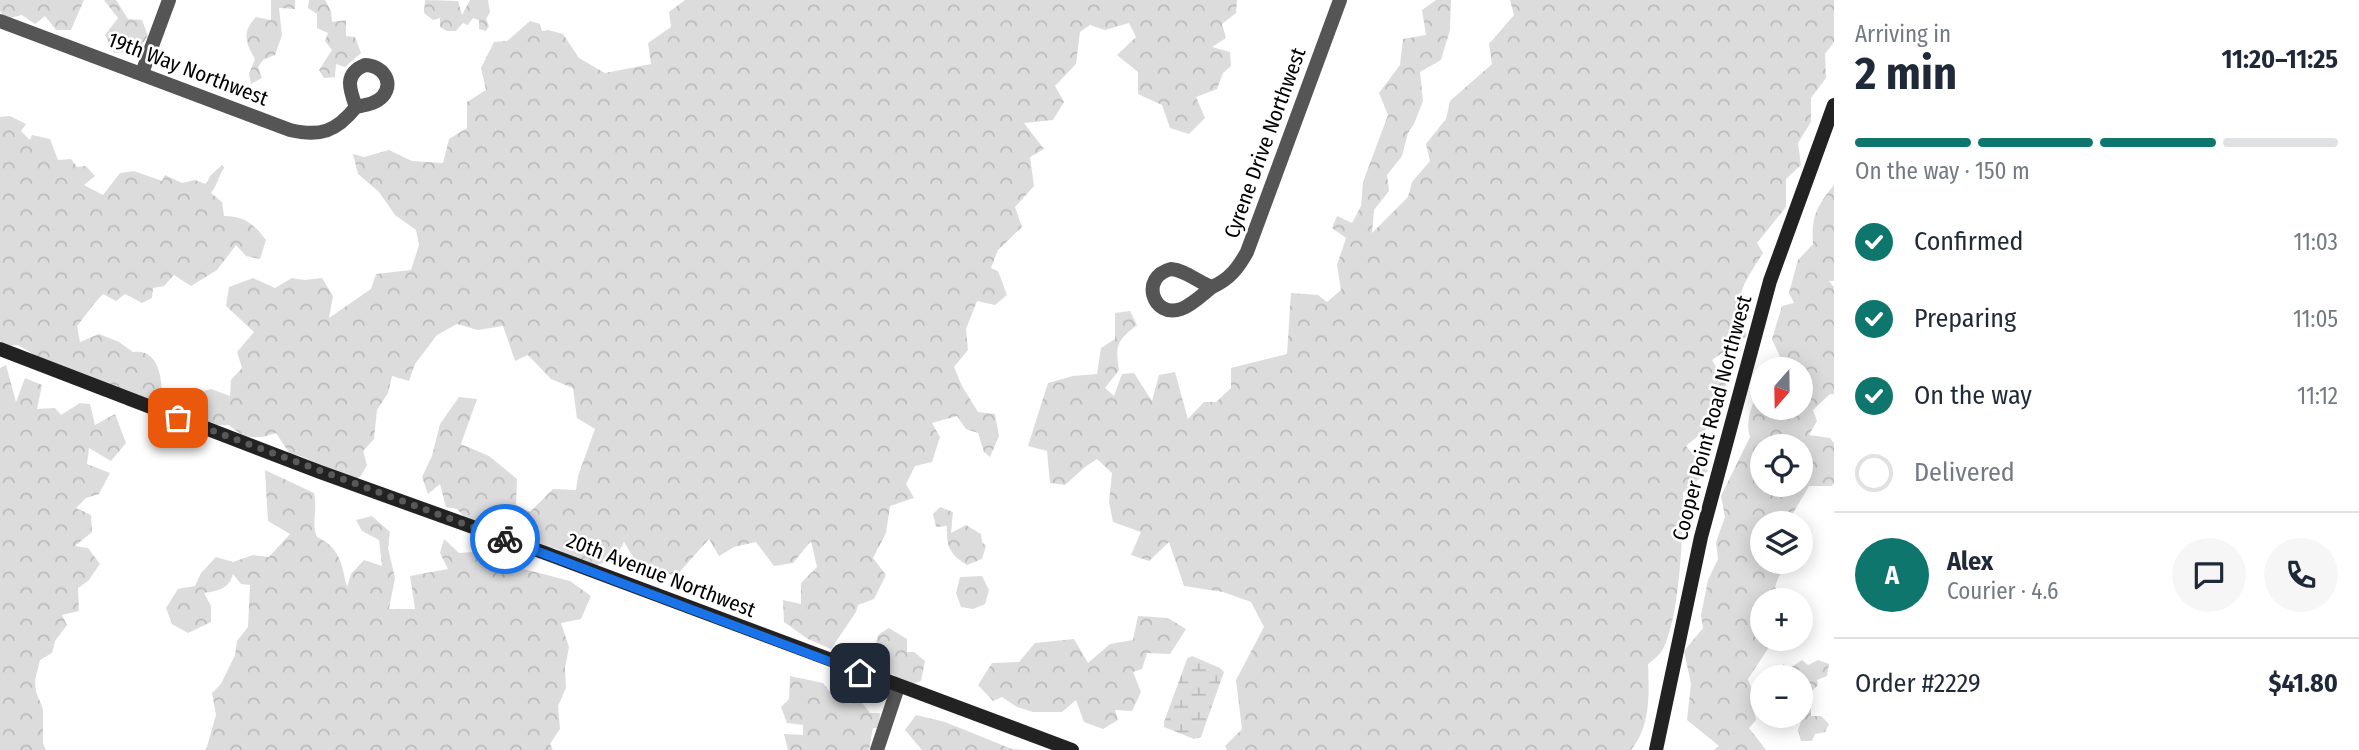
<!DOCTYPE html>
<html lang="en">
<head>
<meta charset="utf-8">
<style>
	:root { --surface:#fff; --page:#f6f6f7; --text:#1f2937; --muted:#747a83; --line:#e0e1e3; --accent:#0f766e }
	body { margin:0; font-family:"Fira Sans Condensed",sans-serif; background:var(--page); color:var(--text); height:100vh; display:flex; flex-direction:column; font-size:26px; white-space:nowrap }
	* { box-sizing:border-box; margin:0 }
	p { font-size:23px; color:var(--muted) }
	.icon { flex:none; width:38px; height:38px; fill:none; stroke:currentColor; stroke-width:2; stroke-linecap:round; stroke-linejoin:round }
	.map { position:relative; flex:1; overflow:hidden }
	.details { display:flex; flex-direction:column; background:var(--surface); width:525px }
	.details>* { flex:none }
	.needle { width:46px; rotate:200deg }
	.buttons { position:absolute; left:1750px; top:357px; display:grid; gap:14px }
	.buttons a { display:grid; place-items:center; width:63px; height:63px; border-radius:50%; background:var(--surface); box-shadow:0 4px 18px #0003; font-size:35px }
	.pin { position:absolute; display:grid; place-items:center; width:60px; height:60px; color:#fff; margin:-30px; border-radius:14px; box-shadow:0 4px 10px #0006 }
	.courier { position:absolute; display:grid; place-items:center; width:70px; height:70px; margin:-35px; border:5px solid #1a73e8; border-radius:50%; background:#fff; color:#222; box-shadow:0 2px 9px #0007 }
	.summary em { font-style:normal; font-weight:700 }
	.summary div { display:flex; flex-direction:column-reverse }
	.summary { display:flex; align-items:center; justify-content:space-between; height:119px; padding:0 21px }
	h1 { font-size:46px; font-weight:700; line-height:52px }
	.bar { display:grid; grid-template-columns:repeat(4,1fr); gap:10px 7px; align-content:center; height:84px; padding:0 21px }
	.bar i { height:9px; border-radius:5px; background:var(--line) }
	.bar .selected { background:var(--accent) }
	.bar p { grid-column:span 4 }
	.line { display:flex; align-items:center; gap:18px; padding:0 21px; border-top:2px solid var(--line) }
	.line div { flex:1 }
	.round { display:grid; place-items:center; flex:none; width:74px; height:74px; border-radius:37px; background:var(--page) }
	ol { padding:0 21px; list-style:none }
	li { display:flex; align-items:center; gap:21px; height:77px }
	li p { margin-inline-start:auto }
	li .icon { padding:7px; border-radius:50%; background:var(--accent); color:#fff; stroke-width:4 }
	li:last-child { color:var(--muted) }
	li i { width:38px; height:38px; border:4px solid var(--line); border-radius:50% }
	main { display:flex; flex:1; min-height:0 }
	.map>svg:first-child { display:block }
	.forest { fill:url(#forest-crowns); fill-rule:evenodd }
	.wetland { fill:url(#wetland-marsh) }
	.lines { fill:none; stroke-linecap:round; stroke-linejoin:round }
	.street { stroke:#555; stroke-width:14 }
	.secondary { stroke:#222; stroke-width:14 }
	.done { stroke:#595959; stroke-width:7; stroke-dasharray:0 12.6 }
	.route { stroke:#1a73e8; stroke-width:9 }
	.labels { text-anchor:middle; stroke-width:5; stroke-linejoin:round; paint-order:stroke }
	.street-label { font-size:21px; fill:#000; stroke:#fff }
</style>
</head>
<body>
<main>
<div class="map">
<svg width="1834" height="750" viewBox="0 0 1834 750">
	<defs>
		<pattern id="forest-crowns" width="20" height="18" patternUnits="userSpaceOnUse" patternTransform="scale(1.75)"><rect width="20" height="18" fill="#dcdcdc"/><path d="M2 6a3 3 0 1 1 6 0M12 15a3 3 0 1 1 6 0" fill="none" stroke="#bbb"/></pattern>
		<pattern id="wetland-marsh" width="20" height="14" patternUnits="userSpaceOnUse" patternTransform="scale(1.75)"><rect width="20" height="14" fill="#dcdcdc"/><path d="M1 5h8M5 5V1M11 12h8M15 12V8" fill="none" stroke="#bbb"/></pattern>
	</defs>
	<rect width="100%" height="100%" fill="#fff"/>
	<path class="forest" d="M0,0H84L71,30H56L45,16L35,24L22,15L5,19L0,11Z
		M104,0H116L128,19L142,20L148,36L137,51L114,53L105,35L118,18Z
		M271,0H295V9L279,8L282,35L275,55L263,60L258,67L262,78L251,84L249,74L255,59C245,42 242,32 256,17L271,20Z
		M309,0H325L331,11L332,22L346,20V36L355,37L361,53L345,67L336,64L335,77L324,78L319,70L332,50L325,41L328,33L317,28V14L308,8Z
		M425,0L458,1L462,15L470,0H488L490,12L486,19L489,26L486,31L479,29V20L473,18L468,25L463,23L456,31H447L440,27V18L433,20L424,13Z
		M685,0H1237L1236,13L1222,24L1226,38L1212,47L1230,52L1231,66L1223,73L1217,89L1196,97L1205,118L1189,134L1170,128L1162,105L1138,94V72L1117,55L1136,37L1129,23L1105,30L1090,25L1080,32L1076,64L1055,86L1064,102L1053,120L1024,123L1044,149L1030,157L1034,186L1015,207L1022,227L998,250L991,268L998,271L1007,295L995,305L977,301L966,329L968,350L954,367L962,386L978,412L995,414L999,436L990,457L984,452L978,433L966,429L957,416L932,423L940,437L932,462L915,466L906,484L914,498L890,506L886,533L873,558L886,575L874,599L858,605L856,612L831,649L808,639L784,622L783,600L801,604V583L817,567L811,541L793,563L774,566L756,542L734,547L719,556L709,539L676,576L638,565L624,542L615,559L597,565L570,557L555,548L533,554L480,534L457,509L446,507L440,484L428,494L422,477L432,456L440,424L459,397L477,399L461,444L489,456L517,479L516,505L530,512L553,489L576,490L578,476L595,429L577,418L573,388L551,379L528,355L515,361L503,326L478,330L457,324L437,335L415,364L409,381L392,376L388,393L377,410L374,439L363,451L367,465L361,476L339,486C325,469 312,457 290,454L276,433C256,440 244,439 229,425H204L188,411L196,393L211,389L230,396L231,380L242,368L237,352L254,332L226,306L229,287L253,278L275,288L292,278L304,280L322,278L333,296L329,318L371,289L376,274L411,270L419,245L416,230L395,215L379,192L358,174L353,154L364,157L389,150L412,161L443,163L449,139L467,128V102L486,90L481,68L494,42L507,41L530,21L540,24L542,31L548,30L563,34L579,58L605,73L651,64L648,43L671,27L669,12Z
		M1436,0H1451L1450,30L1441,60L1420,72L1423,101L1414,124L1408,133L1402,156L1387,175L1389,191L1374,210L1372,233L1408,197L1412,182L1430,161L1426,144L1446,119L1450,101L1492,64L1489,44L1514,15L1510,0H1834V42L1825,54L1826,78L1811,98V122L1798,143L1801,165L1786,179V207L1757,243L1763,253C1743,285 1731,298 1747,336L1712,360L1726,384L1717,406L1712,424L1686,446L1708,471L1683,493C1683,530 1680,617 1663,649C1660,655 1653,660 1648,664C1649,694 1651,726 1631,750H1227L1225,746L1242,729L1236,680L1264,627L1251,602L1223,592L1184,586L1169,542L1149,561L1131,555L1141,532L1113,522L1109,502L1112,473L1097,459L1085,467L1065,485L1050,483L1047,451L1028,446L1048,383L1073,376L1097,374L1101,348L1115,339V313L1130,311L1137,325C1117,341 1115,345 1119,370L1105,388L1114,396L1122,374L1134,373L1152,401L1159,375L1175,372L1188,419L1204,402H1216L1231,388V368L1287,354L1291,293L1318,295L1327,302L1341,290L1337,265L1346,238L1332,228L1337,216L1352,223L1361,206L1363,182L1388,115L1379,93L1400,65L1403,39L1426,35L1422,10Z
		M10,116L26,124L21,131L30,140L32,135L50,139L58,160L71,159L77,167L86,166L95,176L84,185L103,195L120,173L134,171L162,181L165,175L182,183L195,180L206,184L210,176L222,165L224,168C218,177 218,184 211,193L222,202L224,216C244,216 254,224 266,240L260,259L246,256L236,245L217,270L191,286L174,275L164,286L153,288L152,298L142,303L125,294L116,301L103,294C93,304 86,315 77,326L80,342L99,334L119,342L133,352C158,349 161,375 162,393L142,411L126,406L117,385L104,397L87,390L71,372L45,361L18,345L5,346L0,341V117Z
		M1834,185V281H1829L1834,287V394H1830L1813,410L1817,421L1809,435L1830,438L1834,443V483L1832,486H1809L1789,520L1791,523H1762V562H1784L1787,567L1779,576L1775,587L1782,597L1781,600H1762V639L1771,644L1748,679L1755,699L1753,709L1756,720L1749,728L1766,750H1714L1719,746L1687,720L1691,684L1684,651L1703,628L1701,615L1708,580L1718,559L1716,542L1725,517L1721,496L1750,437C1745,422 1751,402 1762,390V408H1801V369H1775L1780,357L1772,339L1782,306L1794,303L1789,293L1798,260L1813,244C1811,216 1817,206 1834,185ZM1762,446H1801V485H1762Z
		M6,365L16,402L25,378L42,385L37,409L55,408L61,415L80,403L90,404L95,425L115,414L126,443L111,461L89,448L87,464L110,473L99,494L86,498L76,508L91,515L92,532L75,546L88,548L100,564L88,581L78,588L79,611L62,615L67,625L55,641L52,653L40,660L35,680L36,692L43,709V744L46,750H0V368Z
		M265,470L314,493C318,510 311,522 317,537C341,549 341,563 347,587L351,574L364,560L382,566L379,540L362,531L356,520L372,516L390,532L388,548L395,578L389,609H415L410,576L448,569L440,553L444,539L459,553L488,551L512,566L570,581L591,596L581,619L561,623L569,647L565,668L566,688L558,706L560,729L550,744L553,750H206L216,715L212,693L221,684L235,655L237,641L248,627L250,585L241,584L233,574C229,589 218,591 204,593L211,606V622L188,633L172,624L166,608L178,589L195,586L201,573L216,557L233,562L253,555L269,557L290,534L268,521Z
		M940,507L953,512L951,533L966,525L981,534L982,542L986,546L982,559L967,565C950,555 946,546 947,526L936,527L933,514Z
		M982,576L989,590L985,604L973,609L961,607L956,593L960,577Z
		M1138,616L1168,618L1186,629L1170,654L1147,653L1142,669L1133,672L1141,692L1132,711L1115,710L1118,720L1103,729L1084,722L1076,700L1062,712H1033L1017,707L1002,697L993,701L978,685L992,663L1019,662L1035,643L1074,639L1088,663L1110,644L1133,640Z
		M889,628L907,639V652H914L925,661L921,681L903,687L893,674L879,680L874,650L878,635Z
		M1802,660L1808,665L1818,660L1829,664L1827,676L1817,680L1818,685L1812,691L1801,687V677H1779L1783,664L1790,668Z
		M790,676L823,683L833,696L846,686L856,695L870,713H880L879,728H873L869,750H788L784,734L803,735V725L787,723L781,707L789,699Z
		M1801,702L1811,706V716H1821L1829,724L1825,732L1815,734L1812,741H1801L1798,730L1803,716H1801Z
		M916,715L945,722L1012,749L1024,750H922L905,730Z"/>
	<path class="wetland" d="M1192,656L1220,668L1224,672L1201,737L1194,739L1164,727V722L1187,659Z"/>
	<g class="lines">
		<path class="street" d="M0,21L290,130C320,137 336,132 356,107
			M365,65C381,65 395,81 383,96C376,104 365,105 356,107C350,90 343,74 365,65Z
			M142,73L169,0
			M1171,269C1186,270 1197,282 1212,287C1203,294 1192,305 1181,309C1153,319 1139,277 1171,269Z
			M1212,287C1230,279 1238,268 1247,252L1340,0
			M877,750L898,687"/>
		<path class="secondary" d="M0,349L320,472L545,553L1072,750
			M1656,750L1701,537L1770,281L1834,105"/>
	</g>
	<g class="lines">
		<path class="done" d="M178,418L505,539"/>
		<path class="route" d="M505,539L860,673"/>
	</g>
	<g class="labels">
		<g class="street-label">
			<text transform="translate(188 69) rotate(21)" y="7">19th Way Northwest</text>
			<text transform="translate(1265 143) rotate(-70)" y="7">Cyrene Drive Northwest</text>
			<text transform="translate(1712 418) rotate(-75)" y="7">Cooper Point Road Northwest</text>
			<text transform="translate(661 575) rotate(21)" y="7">20th Avenue Northwest</text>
		</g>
	</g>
</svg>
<div class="buttons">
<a><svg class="needle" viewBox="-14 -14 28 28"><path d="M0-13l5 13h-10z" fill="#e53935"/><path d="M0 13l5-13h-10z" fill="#747a83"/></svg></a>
<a><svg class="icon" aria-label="locate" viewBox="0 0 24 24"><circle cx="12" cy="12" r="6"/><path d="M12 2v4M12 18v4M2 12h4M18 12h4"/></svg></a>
<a><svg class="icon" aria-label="layers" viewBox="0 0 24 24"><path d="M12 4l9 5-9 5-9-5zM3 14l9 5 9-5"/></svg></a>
<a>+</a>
<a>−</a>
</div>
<div class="pin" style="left:178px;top:418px;background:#ea580c"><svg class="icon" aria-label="bag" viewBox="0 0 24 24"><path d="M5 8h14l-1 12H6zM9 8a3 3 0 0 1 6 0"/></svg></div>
<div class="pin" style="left:860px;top:673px;background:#1f2937"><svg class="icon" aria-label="home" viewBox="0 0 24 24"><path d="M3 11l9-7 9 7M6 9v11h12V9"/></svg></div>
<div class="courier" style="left:505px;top:539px"><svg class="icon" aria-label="bike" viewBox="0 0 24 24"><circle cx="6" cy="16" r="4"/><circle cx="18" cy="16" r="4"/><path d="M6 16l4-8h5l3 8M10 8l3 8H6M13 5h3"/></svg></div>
</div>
<section class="details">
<div class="summary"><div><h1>2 min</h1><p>Arriving in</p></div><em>11:20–11:25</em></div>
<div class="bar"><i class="selected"></i><i class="selected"></i><i class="selected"></i><i></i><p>On the way · 150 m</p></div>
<ol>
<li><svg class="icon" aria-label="check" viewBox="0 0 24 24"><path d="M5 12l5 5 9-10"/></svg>Confirmed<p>11:03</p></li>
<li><svg class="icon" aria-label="check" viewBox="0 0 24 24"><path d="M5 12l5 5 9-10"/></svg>Preparing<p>11:05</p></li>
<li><svg class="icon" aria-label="check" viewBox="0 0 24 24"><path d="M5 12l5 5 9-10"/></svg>On the way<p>11:12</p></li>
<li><i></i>Delivered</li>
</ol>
<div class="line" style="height:126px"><b class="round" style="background:var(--accent);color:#fff">A</b><div><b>Alex</b><p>Courier · 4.6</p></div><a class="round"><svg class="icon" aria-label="chat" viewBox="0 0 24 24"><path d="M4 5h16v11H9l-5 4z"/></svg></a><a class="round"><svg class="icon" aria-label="phone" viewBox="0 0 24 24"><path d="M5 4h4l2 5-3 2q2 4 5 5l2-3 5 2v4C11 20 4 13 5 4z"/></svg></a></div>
<div class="line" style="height:91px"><div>Order #2229</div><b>$41.80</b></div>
</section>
</main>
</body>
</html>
